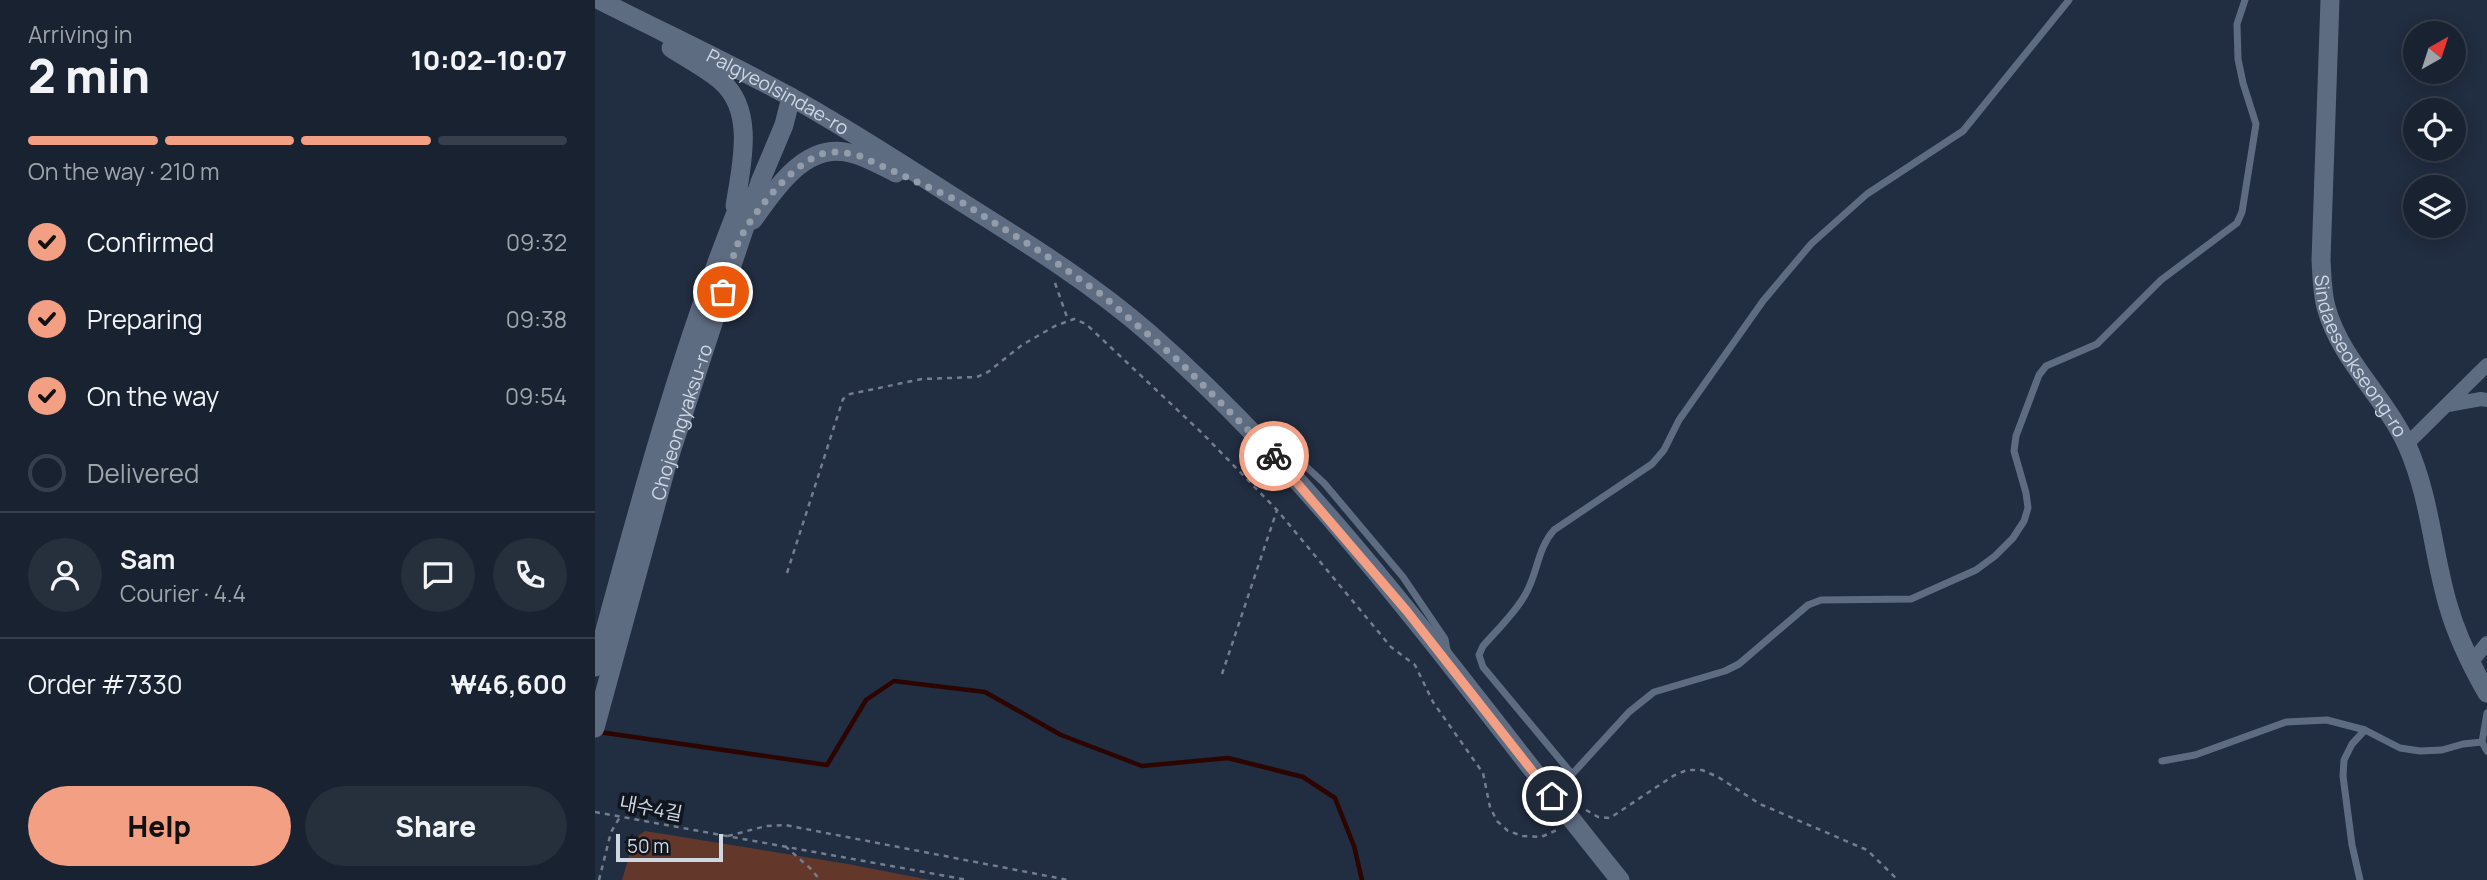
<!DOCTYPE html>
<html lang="en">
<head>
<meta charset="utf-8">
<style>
	:root { --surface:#192230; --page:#262f3c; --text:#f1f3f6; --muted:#9fa4ab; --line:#373f4c; --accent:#f39f84 }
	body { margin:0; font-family:Manrope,"Noto Sans KR",sans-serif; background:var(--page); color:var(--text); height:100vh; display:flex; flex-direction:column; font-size:26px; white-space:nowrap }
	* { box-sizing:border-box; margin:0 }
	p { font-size:23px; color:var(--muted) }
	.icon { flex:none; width:38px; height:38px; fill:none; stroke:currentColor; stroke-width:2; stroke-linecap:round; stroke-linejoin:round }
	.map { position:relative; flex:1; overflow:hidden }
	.details { display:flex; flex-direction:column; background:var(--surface); width:595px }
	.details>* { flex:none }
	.needle { width:46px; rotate:39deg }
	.controls { position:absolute; left:1808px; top:21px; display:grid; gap:14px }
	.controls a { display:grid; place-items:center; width:63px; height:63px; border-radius:50%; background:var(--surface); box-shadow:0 4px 18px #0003,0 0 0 2px var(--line); font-size:35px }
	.scale { position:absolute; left:21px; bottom:18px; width:107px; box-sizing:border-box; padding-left:7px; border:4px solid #cfd7e3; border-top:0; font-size:19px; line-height:24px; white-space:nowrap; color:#cfd7e3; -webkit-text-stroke:5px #10151e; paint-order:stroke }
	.pin { position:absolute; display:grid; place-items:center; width:60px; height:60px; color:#fff; margin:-30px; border:4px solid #fff; border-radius:50%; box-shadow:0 2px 7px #0007 }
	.courier { position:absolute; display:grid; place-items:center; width:70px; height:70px; margin:-35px; border:5px solid #f39f84; border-radius:50%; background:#fff; color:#222; box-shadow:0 2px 9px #0007 }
	.overview em { font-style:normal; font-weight:800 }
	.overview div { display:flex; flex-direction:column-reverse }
	.overview { display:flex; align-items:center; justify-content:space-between; height:119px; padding:0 28px }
	h1 { font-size:46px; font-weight:800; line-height:52px }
	.bar { display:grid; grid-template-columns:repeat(4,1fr); gap:10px 7px; align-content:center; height:84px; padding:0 28px }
	.bar i { height:9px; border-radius:5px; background:var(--line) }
	.bar .on { background:var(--accent) }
	.bar p { grid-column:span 4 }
	.line { display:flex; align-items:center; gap:18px; padding:0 28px; border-top:2px solid var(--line) }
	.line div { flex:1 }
	.round { display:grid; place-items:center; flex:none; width:74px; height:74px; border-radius:37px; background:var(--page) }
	ol { padding:0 28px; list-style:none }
	li { display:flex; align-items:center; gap:21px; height:77px }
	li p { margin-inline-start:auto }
	li .icon { padding:7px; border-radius:50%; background:var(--accent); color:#111; stroke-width:4 }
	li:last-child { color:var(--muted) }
	li i { width:38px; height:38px; border:4px solid var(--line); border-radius:50% }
	.button { display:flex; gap:14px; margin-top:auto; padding:14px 28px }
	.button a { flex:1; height:80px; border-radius:42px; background:var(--accent); color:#111; font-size:28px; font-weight:800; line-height:80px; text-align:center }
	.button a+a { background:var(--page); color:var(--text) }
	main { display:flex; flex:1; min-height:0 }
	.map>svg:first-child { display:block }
	.green { fill:#63382a }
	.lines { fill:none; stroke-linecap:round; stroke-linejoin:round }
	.stream { stroke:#2c0400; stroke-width:4.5 }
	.path { stroke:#737d8d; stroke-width:2.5; stroke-dasharray:5 5; stroke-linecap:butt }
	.lane { stroke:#5e6c82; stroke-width:7 }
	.street { stroke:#5e6c82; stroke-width:14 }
	.secondary { stroke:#5e6c82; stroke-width:19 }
	.done { stroke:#929caa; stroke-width:7; stroke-dasharray:0 12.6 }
	.route { stroke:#f39f84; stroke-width:9 }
	.labels { text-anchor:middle; stroke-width:7; stroke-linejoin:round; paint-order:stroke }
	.street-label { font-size:19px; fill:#cfd7e3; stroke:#10151e }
</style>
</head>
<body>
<main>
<section class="details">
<div class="overview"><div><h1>2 min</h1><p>Arriving in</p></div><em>10:02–10:07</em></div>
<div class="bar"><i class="on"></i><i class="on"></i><i class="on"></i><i></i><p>On the way · 210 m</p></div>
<ol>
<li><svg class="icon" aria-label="check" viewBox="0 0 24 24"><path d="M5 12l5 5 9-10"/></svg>Confirmed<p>09:32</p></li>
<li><svg class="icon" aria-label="check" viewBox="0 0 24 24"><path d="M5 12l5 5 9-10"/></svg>Preparing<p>09:38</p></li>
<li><svg class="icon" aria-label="check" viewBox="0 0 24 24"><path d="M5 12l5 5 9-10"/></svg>On the way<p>09:54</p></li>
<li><i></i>Delivered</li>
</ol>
<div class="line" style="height:126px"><a class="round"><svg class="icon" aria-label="person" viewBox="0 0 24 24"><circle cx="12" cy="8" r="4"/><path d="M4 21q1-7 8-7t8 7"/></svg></a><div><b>Sam</b><p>Courier · 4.4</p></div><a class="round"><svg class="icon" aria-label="chat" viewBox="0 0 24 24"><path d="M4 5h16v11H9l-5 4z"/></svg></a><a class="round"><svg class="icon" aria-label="phone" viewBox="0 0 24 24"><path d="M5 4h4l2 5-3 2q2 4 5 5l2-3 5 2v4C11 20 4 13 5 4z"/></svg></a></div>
<div class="line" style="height:91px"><div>Order #7330</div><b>₩46,600</b></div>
<div class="button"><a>Help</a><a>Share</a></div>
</section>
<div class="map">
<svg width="1892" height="880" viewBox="0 0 1892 880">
	<rect width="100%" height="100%" fill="#212d40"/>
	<path class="green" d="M50,831L253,864L335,880H27L39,839Z"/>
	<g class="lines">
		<path class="stream" d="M4,732L232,765L271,700L299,681L390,692L466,735L547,766L633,758L708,777L740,798L759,846L767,880"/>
		<path class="path" d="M460,283L473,320
			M192,573L248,399L255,394L327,379L382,377L393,372L427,345L460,326L479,319L491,324L608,434L682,510L796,647L820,665L838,702L888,773L895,807L902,821L913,831L928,836L946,837L962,830
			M627,674L682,510
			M991,810L1003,817L1015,818L1078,776L1092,770H1107L1123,777L1165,804L1272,850L1303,880
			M0,812L373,880
			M133,836L171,826L190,825L473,880
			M190,846L216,869L225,880
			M4,880L16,832L25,817"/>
		<path class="lane" d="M674,439L694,451L729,483L808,577L850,639L852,650
			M1892,713L1887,742L1892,751
			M1567,761L1600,755L1691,722L1732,720L1770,730L1805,748L1825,751L1847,750L1868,744L1887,742
			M977,774L888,667L884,655L888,646C902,630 920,613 930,595C943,573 942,549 959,530L1057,464L1069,450L1084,420L1168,301L1216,244L1272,194L1368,131L1474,0
			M959,794L1034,712L1059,692L1130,671L1144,664L1213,605L1226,600L1316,599L1381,570L1400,556L1418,538L1429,521L1433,508L1431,493L1419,451L1421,436L1444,375L1451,366L1502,344L1566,280L1642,223L1647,212L1661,124L1648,83L1643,59L1642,24L1650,0
			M1765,880L1757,845L1748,776L1749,760L1757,744L1770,730"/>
		<path class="street" d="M1853,405L1886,399L1892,400
			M1812,444L1892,365
			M1875,664L1892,643"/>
		<g class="secondary">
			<path id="s1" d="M4,0C67,32 132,62 194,96C256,130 316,170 376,208C438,247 500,286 555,334C736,493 874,694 1025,880"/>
			<path id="s2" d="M1735,0L1726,260C1727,276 1727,292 1731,307C1745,359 1790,397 1812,445C1836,500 1837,550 1853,605C1862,637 1876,665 1892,693"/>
			<path d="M76,48C93,59 112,69 126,81C161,111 146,167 140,206"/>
			<path d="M158,220C179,191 208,145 250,152C268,155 285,165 301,173"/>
			<path d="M0,667C43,508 86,347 148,195"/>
			<path id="s3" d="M0,728L72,464L135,271L165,182L189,125L196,97"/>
		</g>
	</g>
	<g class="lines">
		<path class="done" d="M128,292C134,274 138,251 147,235C161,209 200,162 227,154C240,150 253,153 265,156L368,203L449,254L507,295L585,362L679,456"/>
		<path class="route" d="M679,456L811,610L957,796"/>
	</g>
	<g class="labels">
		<g class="street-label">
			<text dy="7" stroke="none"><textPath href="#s1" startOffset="201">Palgyeolsindae-ro</textPath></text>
			<text dy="7" stroke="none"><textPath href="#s2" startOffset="366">Sindaeseokseong-ro</textPath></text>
			<text dy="7" stroke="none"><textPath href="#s3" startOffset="318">Chojeongyaksu-ro</textPath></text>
			<text transform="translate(56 808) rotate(11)" y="7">내수4길</text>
		</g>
	</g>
</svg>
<div class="controls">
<a><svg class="needle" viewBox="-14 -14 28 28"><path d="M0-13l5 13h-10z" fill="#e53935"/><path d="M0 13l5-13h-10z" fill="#9fa4ab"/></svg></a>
<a><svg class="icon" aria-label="locate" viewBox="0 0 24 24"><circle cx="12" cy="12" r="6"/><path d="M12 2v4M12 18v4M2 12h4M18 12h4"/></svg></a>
<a><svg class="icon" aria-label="layers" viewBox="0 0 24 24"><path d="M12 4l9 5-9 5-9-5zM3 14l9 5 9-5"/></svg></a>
</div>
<div class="scale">50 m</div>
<div class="pin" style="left:128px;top:292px;background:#ea580c"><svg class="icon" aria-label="bag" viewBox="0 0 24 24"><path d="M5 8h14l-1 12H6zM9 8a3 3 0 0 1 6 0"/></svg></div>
<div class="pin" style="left:957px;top:796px;background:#1f2937"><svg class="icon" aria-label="home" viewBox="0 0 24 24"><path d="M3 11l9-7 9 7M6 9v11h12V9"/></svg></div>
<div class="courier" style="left:679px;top:456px"><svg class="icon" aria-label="bike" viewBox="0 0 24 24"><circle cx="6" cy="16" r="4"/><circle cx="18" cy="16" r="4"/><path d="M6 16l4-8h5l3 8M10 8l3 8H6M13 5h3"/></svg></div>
</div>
</main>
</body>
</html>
